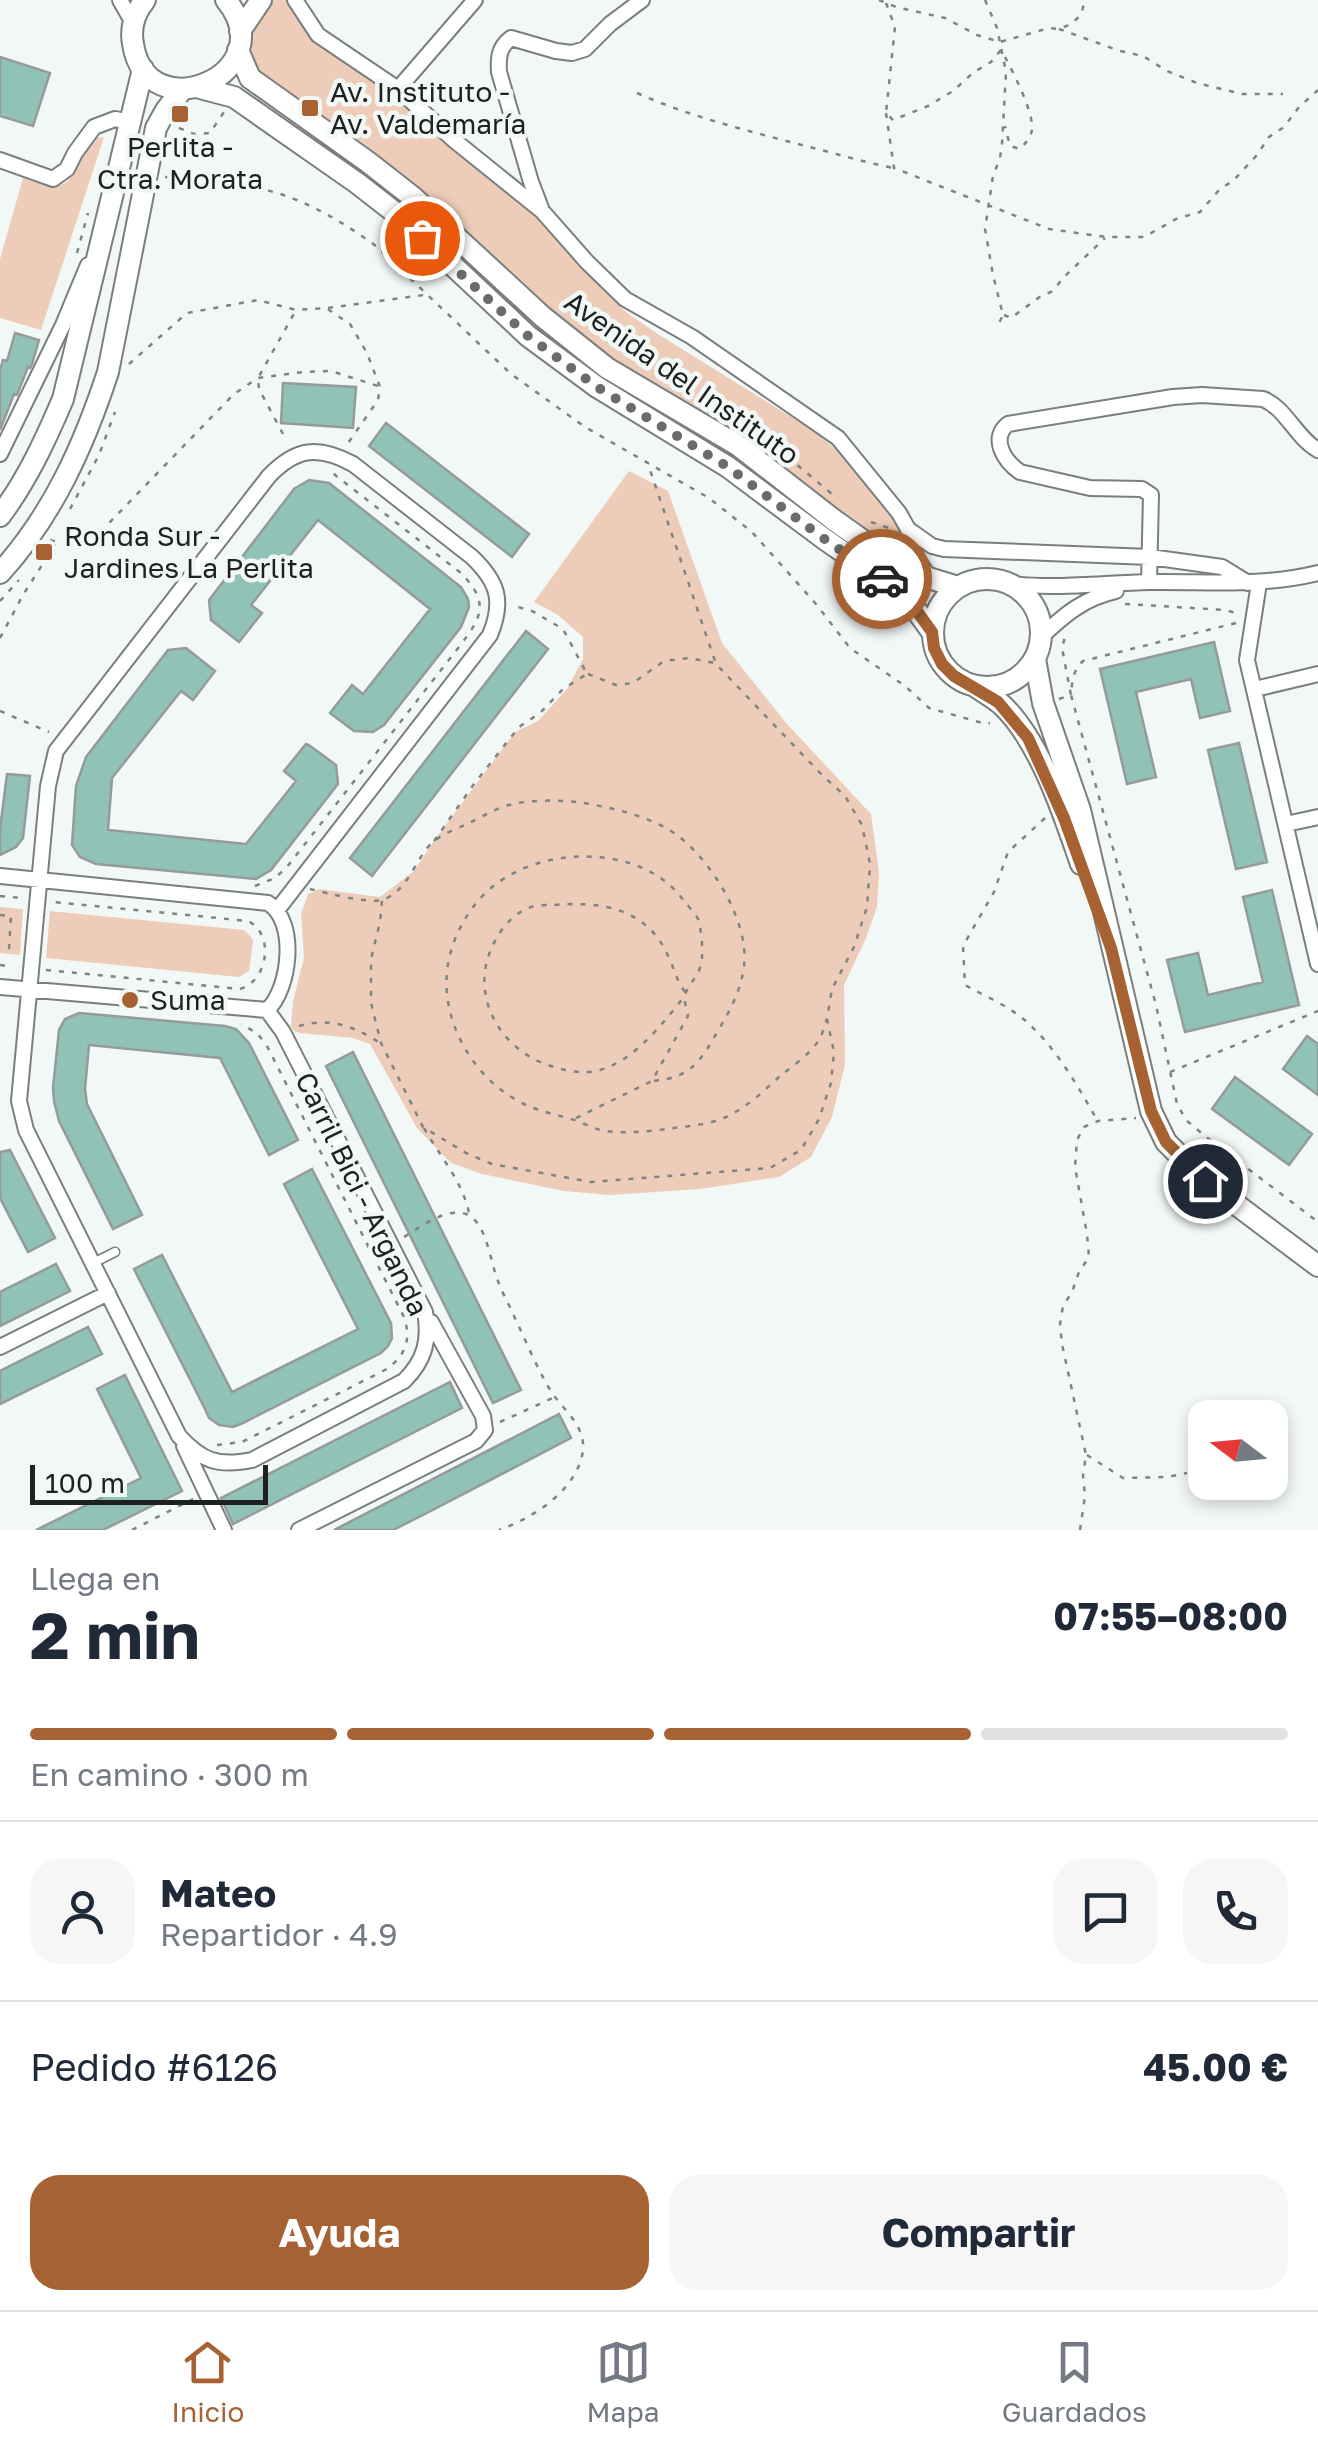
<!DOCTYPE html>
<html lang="es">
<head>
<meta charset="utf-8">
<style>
	:root { --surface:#fff; --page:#f6f6f7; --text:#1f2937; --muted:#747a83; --line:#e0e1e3; --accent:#a66232 }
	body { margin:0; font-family:"Golos Text",sans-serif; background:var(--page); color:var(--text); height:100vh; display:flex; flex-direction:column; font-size:38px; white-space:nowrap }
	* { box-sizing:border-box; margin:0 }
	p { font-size:32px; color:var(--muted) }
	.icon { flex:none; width:55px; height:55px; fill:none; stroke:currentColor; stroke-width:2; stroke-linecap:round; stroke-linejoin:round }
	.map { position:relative; height:1530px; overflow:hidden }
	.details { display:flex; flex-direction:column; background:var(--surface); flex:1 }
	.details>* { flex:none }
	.needle { width:65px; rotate:286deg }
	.buttons { position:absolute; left:1188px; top:1400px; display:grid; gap:20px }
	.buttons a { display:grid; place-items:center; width:100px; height:100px; border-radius:20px; background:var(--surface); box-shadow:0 5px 15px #0003; font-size:50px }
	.scale { position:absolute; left:30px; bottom:25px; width:238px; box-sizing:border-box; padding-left:10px; border:5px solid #1f2121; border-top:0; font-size:28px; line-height:35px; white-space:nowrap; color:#1f2121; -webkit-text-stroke:8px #f2f8f6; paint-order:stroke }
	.pin { position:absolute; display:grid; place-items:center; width:85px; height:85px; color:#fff; margin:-42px; border:5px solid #fff; border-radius:50%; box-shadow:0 2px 10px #0007 }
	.courier { position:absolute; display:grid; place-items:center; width:100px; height:100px; margin:-50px; border:8px solid #a66232; border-radius:50%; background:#fff; color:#222; box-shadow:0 2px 12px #0007 }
	.head em { font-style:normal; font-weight:700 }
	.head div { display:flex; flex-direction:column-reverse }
	.head { display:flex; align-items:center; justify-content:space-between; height:170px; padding:0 30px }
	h1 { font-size:65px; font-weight:700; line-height:75px }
	.bar { display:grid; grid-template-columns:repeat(4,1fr); gap:15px 10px; align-content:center; height:120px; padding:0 30px }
	.bar i { height:12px; border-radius:8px; background:var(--line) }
	.bar .selected { background:var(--accent) }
	.bar p { grid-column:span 4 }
	.line { display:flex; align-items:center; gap:25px; padding:0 30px; border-top:2px solid var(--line) }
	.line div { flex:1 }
	.round { display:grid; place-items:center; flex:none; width:105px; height:105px; border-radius:30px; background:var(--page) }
	.cta { display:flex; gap:20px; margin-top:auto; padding:20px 30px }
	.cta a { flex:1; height:115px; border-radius:30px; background:var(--accent); color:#fff; font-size:40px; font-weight:700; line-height:115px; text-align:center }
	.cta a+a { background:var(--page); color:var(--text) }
	.tab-bar { display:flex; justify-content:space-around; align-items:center; height:140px; border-top:2px solid var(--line); background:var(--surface); font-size:28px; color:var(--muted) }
	.tab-bar a { display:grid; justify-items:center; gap:5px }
	.tab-bar .selected { color:var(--accent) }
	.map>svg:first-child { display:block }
	.green { fill:#edcdb9 }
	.building { fill:#90c2b7; stroke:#959b9a; stroke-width:2.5 }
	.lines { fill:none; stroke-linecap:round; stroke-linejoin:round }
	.service-casing { stroke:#797f7d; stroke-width:11 }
	.minor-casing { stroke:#797f7d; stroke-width:18 }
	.secondary-casing { stroke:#797f7d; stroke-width:24 }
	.path { stroke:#7f8382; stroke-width:2.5; stroke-dasharray:5 8; stroke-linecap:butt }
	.service { stroke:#fff; stroke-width:8 }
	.minor { stroke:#fff; stroke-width:14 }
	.secondary { stroke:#fff; stroke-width:20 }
	.done { stroke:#696c6c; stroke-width:10; stroke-dasharray:0 18 }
	.route { stroke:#a66232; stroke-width:12 }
	.poi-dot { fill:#a66232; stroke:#f2f8f6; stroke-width:4 }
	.labels { text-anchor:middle; stroke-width:9; stroke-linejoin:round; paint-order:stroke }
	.poi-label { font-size:28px; fill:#1f2121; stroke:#f2f8f6; text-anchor:start }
	.street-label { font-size:28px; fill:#1f2121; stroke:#f2f8f6 }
</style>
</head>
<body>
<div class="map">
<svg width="1318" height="1530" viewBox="0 0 1318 1530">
	<rect width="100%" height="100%" fill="#f2f8f6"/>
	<path class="green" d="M267,0H289L300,21L318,43L391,93L536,217L602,289L627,313L661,336L812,430L837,450L857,469L886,507L899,526L902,545L914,565L843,515L752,444L693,407L634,375L577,336L260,77C245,43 250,31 267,0Z
		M104,137L41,330L0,318V259L23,178C80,200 67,172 93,138Z
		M629,471L668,491L722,643L787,724L871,814L879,873L877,907L866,938L844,985L845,1065L832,1117L811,1157L779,1177L700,1189L610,1195L564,1191L482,1174L451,1163L417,1128L370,1044L353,1038L300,1033L294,1031L291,1026L293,1001L304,958L301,914L308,894L319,889L380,897L414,871L433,842L515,732L538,721L567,689L583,659V637L558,615L534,602Z
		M0,907L23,909L20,955L0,953Z
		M50,911L244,930L251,937L253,941L249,971L239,977L46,958Z"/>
	<path class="building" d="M0,57L50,73L33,126L0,116Z
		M15,333L39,340L32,364L30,368L28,367L17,395L14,394L0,430V370L3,360L7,361Z
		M283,383L356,387L353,428L281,423Z
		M386,423L529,534L512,557L369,446Z
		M309,480L329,483L461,587L468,599L469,607L461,627L384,725L373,732L354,731L330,713L352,685L363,694L430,609L318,520L251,605L262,613L239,642L211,620L209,600L294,489Z
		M526,631L548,649L372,876L350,858Z
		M1214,642L1230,711L1200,718L1191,679L1136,692L1156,777L1127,784L1100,669Z
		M186,648L215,671L193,700L181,691L112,778L108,830L246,844L296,781L284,771L306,744L309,745L336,765L338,784L271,870L256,879L96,864L80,857L72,845L76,786L86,757L168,650Z
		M1239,743L1267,862L1236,869L1208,750Z
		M7,774L30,776L23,838L16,847L0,855V829Z
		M1272,890L1299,1005L1185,1032L1167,960L1198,953L1208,995L1263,982L1243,897Z
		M79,1013L225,1026L236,1029L249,1043L298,1140L269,1155L220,1058L89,1045L85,1089L87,1104L142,1215L113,1229L59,1121L54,1101L53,1088L59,1030L65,1019Z
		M1307,1036L1318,1044V1095L1283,1069Z
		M353,1052L521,1390L493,1403L326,1066Z
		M1235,1077L1312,1134L1289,1165L1212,1109Z
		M10,1150L55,1238L28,1252L0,1198V1152Z
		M312,1169L391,1323L392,1338L388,1346L381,1353L243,1423L233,1427L219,1425L209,1418L204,1407L134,1269L162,1255L232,1392L358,1329L284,1184Z
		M56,1264L70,1291L0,1326V1292Z
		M88,1327L102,1354L0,1404V1371Z
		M125,1375L182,1491L103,1530H36L141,1478L97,1389Z
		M450,1382L462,1408L233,1524L221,1498Z
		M559,1414L571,1438L423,1515L393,1530H334Z"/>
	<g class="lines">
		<defs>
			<path id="service" d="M93,1263L115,1252"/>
			<path id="minor" d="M120,0L133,23
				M295,0L318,35L398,89L455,141L542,211L587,262L625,299L692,337L838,438L899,513L908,529L913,553L929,577
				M398,89L475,0
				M0,160L53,179L67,169L75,153L94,127L115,119L131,122
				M541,208L531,182L499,72C498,57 499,47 511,38L556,51L572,53L585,49L610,24L642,0
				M0,454L63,325L88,265
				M908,529L932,546L944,549L1150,557L1222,567L1248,583
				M1149,582L1151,495L1142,489L1090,488L1020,472C1004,461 990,438 1008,424L1173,397L1202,395L1263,399C1286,408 1296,438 1318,450
				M1259,583L1247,660L1318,964
				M1011,584C1057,589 1103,583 1150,582C1208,581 1261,587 1318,573
				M1041,637C1064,615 1084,598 1116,591
				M1255,689L1318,674
				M1286,824L1318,817
				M0,876L268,903C298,921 290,990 267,1010L0,987
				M267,1010L283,1032L425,1312C430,1340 425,1360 404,1381L252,1460C218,1467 202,1461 179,1436L26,1130L19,1101L48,786L56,751L269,476C296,448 318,445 353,464L472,557C498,582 504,601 490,635L278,909
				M0,1347L108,1293
				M184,1446L224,1530
				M299,1530L476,1441L485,1430L483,1416L431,1322"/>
			<path id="secondary" d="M145,0C135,12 130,28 133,44C147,133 286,73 226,0
				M240,31L261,0
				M238,50L250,78L368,162L414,198L543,317L607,368L739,446L834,520L906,571L958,587
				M200,88L234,97L357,183L402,218L528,336L597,387L728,467L823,538L906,596L932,632
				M0,516C27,480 45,441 63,399L143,69
				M0,573C53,515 84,445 108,372L156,128L166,110L183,89
				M933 633a54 54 0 1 1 108 0a54 54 0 1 1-108 0Z
				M1035,659L1043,703L1080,810L1151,1111L1166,1142L1205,1181L1318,1266
				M976,687C985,693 994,698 1002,705C1040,741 1064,815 1081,864"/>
		</defs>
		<use href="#service" class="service-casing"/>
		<use href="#minor" class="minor-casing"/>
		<use href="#secondary" class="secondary-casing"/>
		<path class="path" d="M879,0L896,7L945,18L977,35L1000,42L1049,28L1059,29L1071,24L1081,15L1085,0
			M985,0L997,28L1006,72L1002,144L1000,158L993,176L985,229L993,275L1003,315L999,323
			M886,3L895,27L886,113L893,120L928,106L953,91L974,72L991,62L1001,50
			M1059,29L1120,51L1143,56L1167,71L1197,83L1242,94H1283
			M1005,57C1013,72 1033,111 1032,128C1032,137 1026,142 1020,149L1010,146L1005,126
			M637,93C686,115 741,129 794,143C827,151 859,161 893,168
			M886,113L894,168L1049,229L1106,237H1144L1176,219L1200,212L1220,189L1233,181L1257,155L1269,137L1284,127L1299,107L1318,90
			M179,128L194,134L210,133L224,112
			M165,177C195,180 227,181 258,188C301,197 340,220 376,246L511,374L585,427L709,498L752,532L816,604L850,648L905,686L929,708L986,724L990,723
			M77,253L88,213
			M328,308L424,295
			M1004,315L1011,318L1041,296L1053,291L1063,278L1105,238
			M129,364L187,313L258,300L296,310L326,308L350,324L367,353L380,387L378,400L346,446
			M687,393L732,419
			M283,434L259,389L258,378L295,312
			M756,434L784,454L832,494
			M70,509L99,455L115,412
			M871,522L892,529
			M50,540C74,548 91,536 110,522L234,394L258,378L303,372L331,371L378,386
			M0,601L19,580
			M1125,604L1226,610L1238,614L1239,617
			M1236,623L1083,661C1073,670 1072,682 1071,695L1156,1005L1177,1104L1186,1120L1205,1136L1318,1222
			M0,638L23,595L56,543
			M588,674L616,685L633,683L664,661L689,658L714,663
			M1059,699L1071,695L1062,648L1065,637
			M0,711L49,732
			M1045,818L1008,852L994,892L963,946L965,985C983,995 1004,1004 1021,1017C1053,1043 1077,1084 1097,1120
			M434,841L474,784L519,727L540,713L563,689L587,674L563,629L532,611L511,605
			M255,886L275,878L287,867L459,647C482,617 490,603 461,573L335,475L331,469
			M310,889C327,893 370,905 385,899C410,888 415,858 433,842C442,834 456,829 467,824C480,818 494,809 509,805C532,799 561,800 584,803C612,808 639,814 664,827C705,848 750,919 744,966C741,990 731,1009 719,1029C700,1062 691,1078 652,1081
			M0,896L22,898
			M382,901L380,922L371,959V1003L381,1043L423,1127L466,1153L492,1164L591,1182L770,1168L801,1150L819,1119L831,1083L834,1052L827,1019L832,989L854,947L867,907L870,864L862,825L845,796L821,774L716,664L648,464
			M0,915L11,916L9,948L0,947
			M0,965L13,967
			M46,970L240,989C268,981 275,934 248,921L54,902
			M685,992C676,979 675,971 669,958C648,908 601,901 554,905C547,905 537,905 531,907C514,913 502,927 494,943C467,994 500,1052 554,1067C571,1072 589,1075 606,1068C639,1055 662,1024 684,997C689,982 702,974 702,957C703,947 701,928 698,919C695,913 688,906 684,901C647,848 557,845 505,878C473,897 451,935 447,971C442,1024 474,1078 520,1102C537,1111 554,1114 571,1119C583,1122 594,1130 606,1131C629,1134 652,1131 674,1128C690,1126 711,1124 726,1117C746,1108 764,1091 780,1076C793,1066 810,1054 819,1040C823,1034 824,1025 827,1019
			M299,1026C329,1017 354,1026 380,1043
			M1170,1072L1318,1011
			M576,1118L652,1081L688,1016L684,998
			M424,1128C440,1157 462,1180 469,1213
			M404,1237C420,1227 447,1207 466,1214C487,1222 490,1262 498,1281C502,1293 509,1304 514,1316C525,1339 541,1378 555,1397C567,1413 585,1427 583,1450C578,1490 533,1518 499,1530
			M500,1422L555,1397
			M217,1445L242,1442L385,1370C405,1357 412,1340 404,1317L267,1046L257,1033L241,1024
			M1087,1455L1123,1478L1168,1477L1187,1473
			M132,1530L193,1499
			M1080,1530L1085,1496L1083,1475L1086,1455L1062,1344L1060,1324L1063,1306L1072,1292L1079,1272L1089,1257L1087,1234L1075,1167L1077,1140L1084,1127L1098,1121L1136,1118"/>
		<use href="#service" class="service"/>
		<use href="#minor" class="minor"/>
		<use href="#secondary" class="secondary"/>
	</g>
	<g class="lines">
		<path class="done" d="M422,238L528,336L597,387L728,467L823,538L882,579"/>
		<path class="route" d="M882,579L906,596L932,632L934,648L942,664L954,676L998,702L1028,738L1064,818L1111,948L1151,1111L1166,1142L1205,1181"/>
	</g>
	<g class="poi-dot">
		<rect x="300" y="98" width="20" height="20" rx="5"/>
		<rect x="170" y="104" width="20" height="20" rx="5"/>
		<rect x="34" y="542" width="20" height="20" rx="5"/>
		<circle cx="130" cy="1000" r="10"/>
	</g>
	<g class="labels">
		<g class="poi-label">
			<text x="330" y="102">Av. Instituto -<tspan x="330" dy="32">Av. Valdemaría</tspan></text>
			<text x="180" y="157" text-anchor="middle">Perlita -<tspan x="180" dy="32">Ctra. Morata</tspan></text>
			<text x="64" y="546">Ronda Sur -<tspan x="64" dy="32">Jardines La Perlita</tspan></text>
			<text x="150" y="1010">Suma</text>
		</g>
		<g class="street-label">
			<text transform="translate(682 378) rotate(35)" y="10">Avenida del Instituto</text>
			<text transform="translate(362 1194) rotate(64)" y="10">Carril Bici - Arganda</text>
		</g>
	</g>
</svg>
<div class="buttons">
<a><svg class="needle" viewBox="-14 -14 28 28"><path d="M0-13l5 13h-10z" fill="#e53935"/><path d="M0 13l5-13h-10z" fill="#747a83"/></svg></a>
</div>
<div class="scale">100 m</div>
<div class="pin" style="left:422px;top:238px;background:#ea580c"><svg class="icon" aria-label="bag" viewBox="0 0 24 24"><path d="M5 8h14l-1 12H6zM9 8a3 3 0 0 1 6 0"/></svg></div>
<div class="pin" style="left:1205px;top:1181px;background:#1f2937"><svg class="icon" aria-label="home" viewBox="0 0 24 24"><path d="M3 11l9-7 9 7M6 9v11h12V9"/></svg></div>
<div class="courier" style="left:882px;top:579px"><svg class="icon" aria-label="car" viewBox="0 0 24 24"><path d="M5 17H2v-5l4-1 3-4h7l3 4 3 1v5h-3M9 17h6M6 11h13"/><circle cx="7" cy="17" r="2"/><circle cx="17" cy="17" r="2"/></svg></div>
</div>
<section class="details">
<div class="head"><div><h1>2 min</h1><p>Llega en</p></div><em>07:55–08:00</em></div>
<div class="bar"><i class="selected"></i><i class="selected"></i><i class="selected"></i><i></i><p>En camino · 300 m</p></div>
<div class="line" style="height:180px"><a class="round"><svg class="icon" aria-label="person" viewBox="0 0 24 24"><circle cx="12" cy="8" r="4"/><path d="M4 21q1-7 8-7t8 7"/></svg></a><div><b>Mateo</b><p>Repartidor · 4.9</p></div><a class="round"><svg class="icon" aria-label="chat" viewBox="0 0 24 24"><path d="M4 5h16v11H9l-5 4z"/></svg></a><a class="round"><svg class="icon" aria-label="phone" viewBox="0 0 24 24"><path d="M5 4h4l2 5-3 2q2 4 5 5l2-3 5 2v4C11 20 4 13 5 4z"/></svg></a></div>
<div class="line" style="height:130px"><div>Pedido #6126</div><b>45.00 €</b></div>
<div class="cta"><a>Ayuda</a><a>Compartir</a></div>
</section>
<nav class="tab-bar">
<a class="selected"><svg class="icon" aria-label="home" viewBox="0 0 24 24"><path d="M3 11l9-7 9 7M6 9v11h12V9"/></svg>Inicio</a>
<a><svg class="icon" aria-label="map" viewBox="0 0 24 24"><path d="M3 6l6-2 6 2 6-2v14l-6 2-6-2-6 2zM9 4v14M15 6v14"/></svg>Mapa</a>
<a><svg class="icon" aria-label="saved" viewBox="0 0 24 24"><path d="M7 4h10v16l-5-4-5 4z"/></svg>Guardados</a>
</nav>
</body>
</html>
